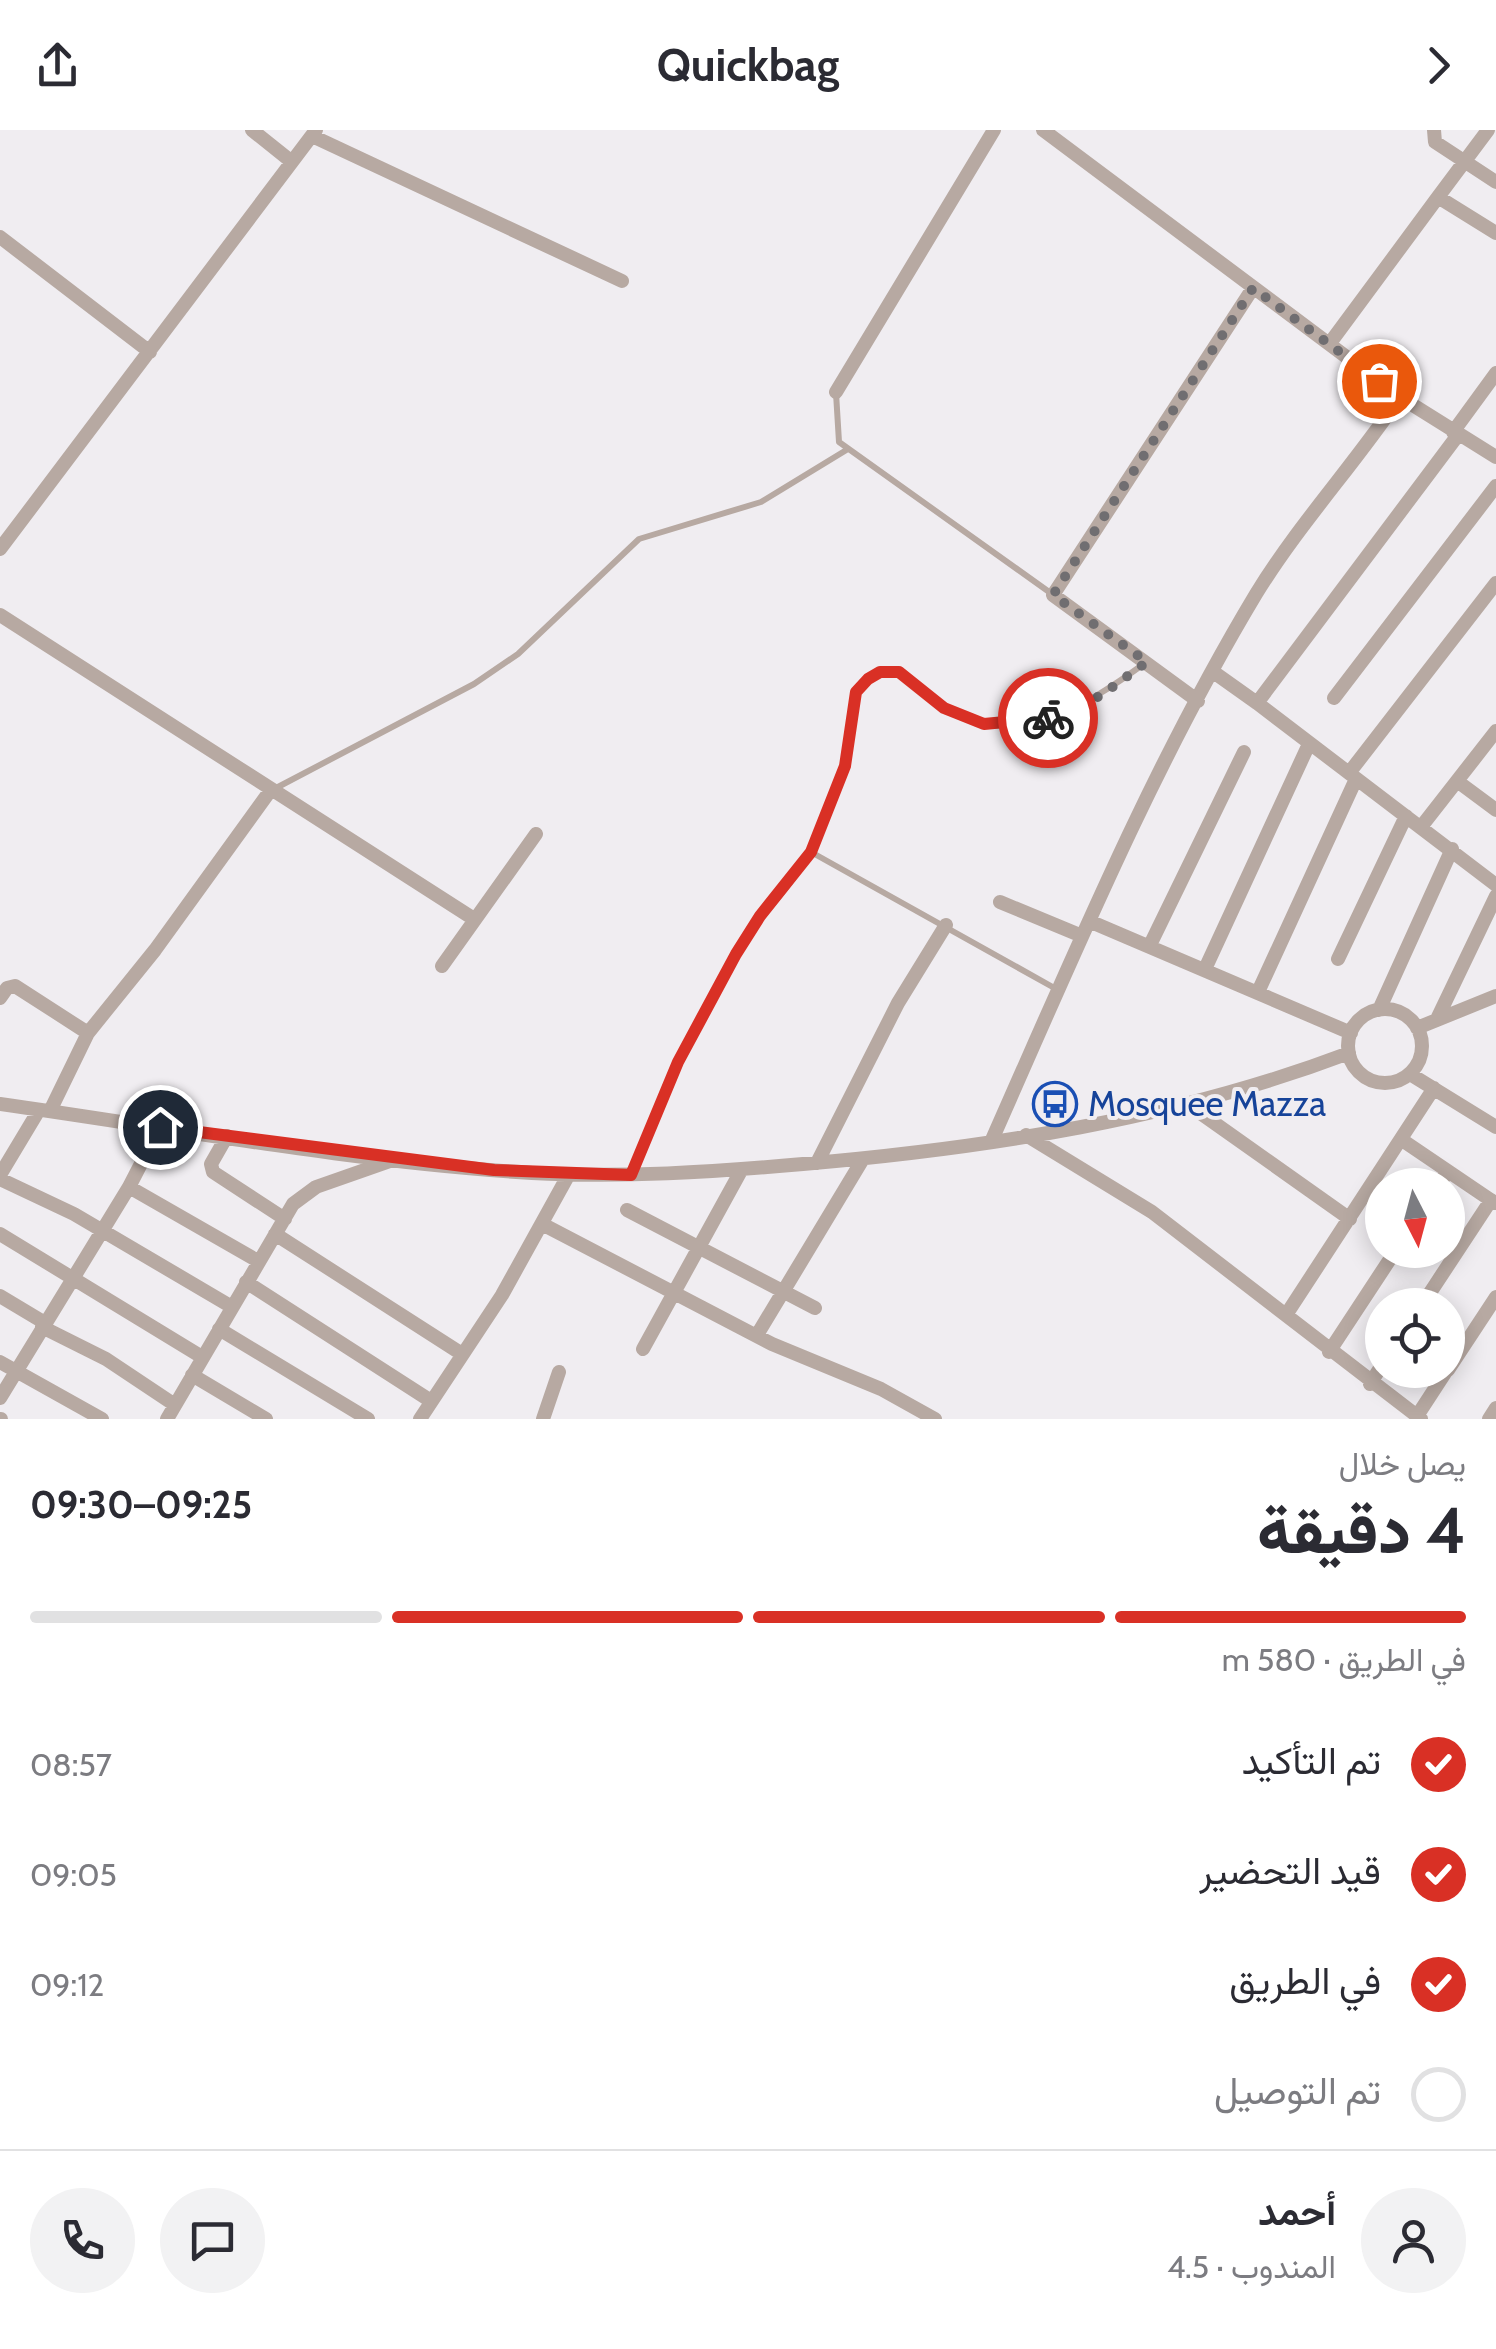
<!DOCTYPE html>
<html lang="ar">
<head>
<meta charset="utf-8">
<style>
	:root { --surface:#fff; --page:#f2f2f3; --text:#2b2b33; --muted:#7c7c81; --line:#e1e1e2; --accent:#d93025 }
	body { margin:0; font-family:Cabin,Vazirmatn,sans-serif; background:var(--page); color:var(--text); direction:rtl; height:100vh; display:flex; flex-direction:column; font-size:38px; white-space:nowrap }
	* { box-sizing:border-box; margin:0 }
	p { font-size:32px; color:var(--muted) }
	.icon { flex:none; width:55px; height:55px; fill:none; stroke:currentColor; stroke-width:2; stroke-linecap:round; stroke-linejoin:round }
	.map { position:relative; height:1289px; overflow:hidden; direction:ltr }
	.side { display:flex; flex-direction:column; background:var(--surface); flex:1 }
	.side>* { flex:none }
	.needle { width:65px; rotate:174deg }
	.tools { position:absolute; left:1365px; top:1038px; display:grid; gap:20px }
	.tools a { display:grid; place-items:center; width:100px; height:100px; border-radius:50%; background:var(--surface); box-shadow:0 5px 25px #0003; font-size:50px }
	.pin { position:absolute; display:grid; place-items:center; width:85px; height:85px; color:#fff; margin:-42px; border:5px solid #fff; border-radius:50%; box-shadow:0 2px 10px #0007 }
	.courier { position:absolute; display:grid; place-items:center; width:100px; height:100px; margin:-50px; border:8px solid #d93025; border-radius:50%; background:#fff; color:#222; box-shadow:0 2px 12px #0007 }
	.summary em { font-style:normal; font-weight:800 }
	.summary div { display:flex; flex-direction:column-reverse }
	.summary { display:flex; align-items:center; justify-content:space-between; height:170px; padding:0 30px }
	h1 { font-size:65px; font-weight:800; line-height:75px }
	.bar { display:grid; grid-template-columns:repeat(4,1fr); gap:15px 10px; align-content:center; height:120px; padding:0 30px }
	.bar i { height:12px; border-radius:8px; background:var(--line) }
	.bar .current { background:var(--accent) }
	.bar p { grid-column:span 4 }
	.line { display:flex; align-items:center; gap:25px; padding:0 30px; border-top:2px solid var(--line) }
	.line div { flex:1 }
	.round { display:grid; place-items:center; flex:none; width:105px; height:105px; border-radius:52px; background:var(--page) }
	ol { padding:0 30px; list-style:none }
	li { display:flex; align-items:center; gap:30px; height:110px }
	li p { margin-inline-start:auto }
	li .icon { padding:10px; border-radius:50%; background:var(--accent); color:#fff; stroke-width:4 }
	li:last-child { color:var(--muted) }
	li i { width:55px; height:55px; border:5px solid var(--line); border-radius:50% }
	header { display:flex; justify-content:space-between; align-items:center; height:130px; padding:0 30px; background:var(--surface); font-size:45px; font-weight:800 }
	.map>svg:first-child { display:block }
	.lines { fill:none; stroke-linecap:round; stroke-linejoin:round }
	.lane { stroke:#b7a9a2; stroke-width:6 }
	.street { stroke:#b7a9a2; stroke-width:14 }
	.done { stroke:#706e71; stroke-width:10; stroke-dasharray:0 18 }
	.route { stroke:#d93025; stroke-width:12 }
	.labels { text-anchor:middle; stroke-width:8; stroke-linejoin:round; paint-order:stroke }
	.transit-label { font-size:35px; fill:#164399; stroke:#f0edf1; text-anchor:start }
</style>
</head>
<body>
<header><svg class="icon" aria-label="forward" viewBox="0 0 24 24"><path d="M9 5l7 7-7 7"/></svg>Quickbag<svg class="icon" aria-label="share" viewBox="0 0 24 24"><path d="M12 15V3M7 8l5-5 5 5M5 13v7h14v-7"/></svg></header>
<div class="map">
<svg width="1496" height="1289" viewBox="0 0 1496 1289">
	<rect width="100%" height="100%" fill="#f0edf1"/>
	<g class="lines">
		<path class="lane" d="M836,263L839,312L1052,464
			M276,658L474,554L518,524L639,409L761,372L848,319
			M811,722L1058,860
			M631,1044C663,969 695,895 736,824C757,787 793,757 811,719C824,694 836,662 845,635C855,607 844,550 881,542C908,535 925,566 944,578C1014,622 1089,574 1145,533"/>
		<path class="street" d="M252,0L292,32
			M1043,0L1400,267L1496,327
			M1434,0L1435,12L1496,52
			M312,6L622,151
			M1438,67L1488,0
			M0,107L150,222
			M1330,213L1438,67L1496,103
			M836,262L994,0
			M1453,302L1496,243
			M0,419L316,0
			M0,485L474,789
			M1212,541L1257,573L1458,305
			M1334,568L1496,356
			M1198,571L1053,465L1253,158
			M1257,573L1496,755
			M1349,643L1496,453
			M1457,651L1496,680
			M1421,697L1496,601
			M1000,772L1082,806
			M1089,791L1351,903
			M1150,815L1244,622
			M1338,829L1406,686
			M442,836L536,704
			M1205,839L1309,614
			M1258,862L1356,649
			M0,868L7,858L15,856L88,903
			M1348 916a37 37 0 1 1 74 0a37 37 0 1 1-74 0Z
			M1379,880L1452,719
			M1437,889L1496,766
			M1417,898L1496,866
			M1410,944L1496,997
			M0,974C176,999 354,1032 532,1043C622,1048 713,1042 803,1034C988,1018 1175,989 1349,923
			M1189,975L1350,1089
			M50,981L88,903L155,820L270,661
			M1026,1005L1152,1082L1421,1289
			M227,1006L211,1034L213,1042L285,1089
			M1402,1010L1495,1073
			M991,1012C1073,827 1152,637 1256,464C1299,394 1354,335 1400,267
			M817,1033L898,873L946,795
			M0,1045L39,980
			M0,1049L74,1084L232,1177
			M1439,1055L1447,1042
			M129,1057L258,1131
			M627,1080L815,1178
			M542,1094L772,1214L881,1259L935,1289
			M0,1104L202,1227
			M275,1104L462,1224
			M246,1152L431,1271
			M0,1166L45,1193
			M1422,1175L1491,1070
			M1286,1185L1434,958
			M42,1197L106,1229L175,1275
			M219,1199L368,1289
			M757,1205L863,1029
			M643,1219L742,1039
			M1329,1222L1396,1120
			M0,1232L102,1289
			M1448,1240L1496,1167
			M192,1245L266,1289
			M1370,1254L1382,1235
			M0,1268L129,1057L160,997
			M1417,1286L1447,1240
			M0,1289H1
			M167,1289L293,1074L316,1057L393,1030
			M420,1289L502,1165L569,1044
			M543,1289L559,1242
			M1489,1289L1496,1278"/>
	</g>
	<g class="lines">
		<path class="done" d="M1048,588L1100,566L1147,532L1053,465L1253,158L1379,251"/>
		<path class="route" d="M160,997L494,1040L631,1045L678,932L736,824L760,786L811,722L845,636L856,562L868,549L880,542H899L944,578L984,594L1048,588"/>
	</g>
	<defs>
		<symbol id="bus-ring" viewBox="-11 -11 22 22"><circle r="9.5" fill="#f0edf1" stroke="#1a4fb4" stroke-width="1.5"/><path d="M-5-6H5V4H4V6H2V4H-2V6H-4V4H-5ZM-3.5-4V0h7V-4ZM-3.5 1.2v1.5H-2V1.2ZM2 1.2v1.5H3.5V1.2Z" fill="#1a4fb4"/></symbol>
	</defs>
	<g fill-rule="evenodd">
		<use href="#bus-ring" x="1030" y="949" width="50" height="50"/>
	</g>
	<g class="labels">
		<g class="transit-label">
			<text x="1088" y="986">Mosquee Mazza</text>
		</g>
	</g>
</svg>
<div class="tools">
<a><svg class="needle" viewBox="-14 -14 28 28"><path d="M0-13l5 13h-10z" fill="#e53935"/><path d="M0 13l5-13h-10z" fill="#7c7c81"/></svg></a>
<a><svg class="icon" aria-label="locate" viewBox="0 0 24 24"><circle cx="12" cy="12" r="6"/><path d="M12 2v4M12 18v4M2 12h4M18 12h4"/></svg></a>
</div>
<div class="pin" style="left:1379px;top:251px;background:#ea580c"><svg class="icon" aria-label="bag" viewBox="0 0 24 24"><path d="M5 8h14l-1 12H6zM9 8a3 3 0 0 1 6 0"/></svg></div>
<div class="pin" style="left:160px;top:997px;background:#1f2937"><svg class="icon" aria-label="home" viewBox="0 0 24 24"><path d="M3 11l9-7 9 7M6 9v11h12V9"/></svg></div>
<div class="courier" style="left:1048px;top:588px"><svg class="icon" aria-label="bike" viewBox="0 0 24 24"><circle cx="6" cy="16" r="4"/><circle cx="18" cy="16" r="4"/><path d="M6 16l4-8h5l3 8M10 8l3 8H6M13 5h3"/></svg></div>
</div>
<section class="side">
<div class="summary"><div><h1>4 دقيقة</h1><p>يصل خلال</p></div><em>09:25–09:30</em></div>
<div class="bar"><i class="current"></i><i class="current"></i><i class="current"></i><i></i><p>في الطريق · 580 m</p></div>
<ol>
<li><svg class="icon" aria-label="check" viewBox="0 0 24 24"><path d="M5 12l5 5 9-10"/></svg>تم التأكيد<p>08:57</p></li>
<li><svg class="icon" aria-label="check" viewBox="0 0 24 24"><path d="M5 12l5 5 9-10"/></svg>قيد التحضير<p>09:05</p></li>
<li><svg class="icon" aria-label="check" viewBox="0 0 24 24"><path d="M5 12l5 5 9-10"/></svg>في الطريق<p>09:12</p></li>
<li><i></i>تم التوصيل</li>
</ol>
<div class="line" style="height:180px"><a class="round"><svg class="icon" aria-label="person" viewBox="0 0 24 24"><circle cx="12" cy="8" r="4"/><path d="M4 21q1-7 8-7t8 7"/></svg></a><div><b>أحمد</b><p>المندوب · 4.5</p></div><a class="round"><svg class="icon" aria-label="chat" viewBox="0 0 24 24"><path d="M4 5h16v11H9l-5 4z"/></svg></a><a class="round"><svg class="icon" aria-label="phone" viewBox="0 0 24 24"><path d="M5 4h4l2 5-3 2q2 4 5 5l2-3 5 2v4C11 20 4 13 5 4z"/></svg></a></div>
</section>
</body>
</html>
